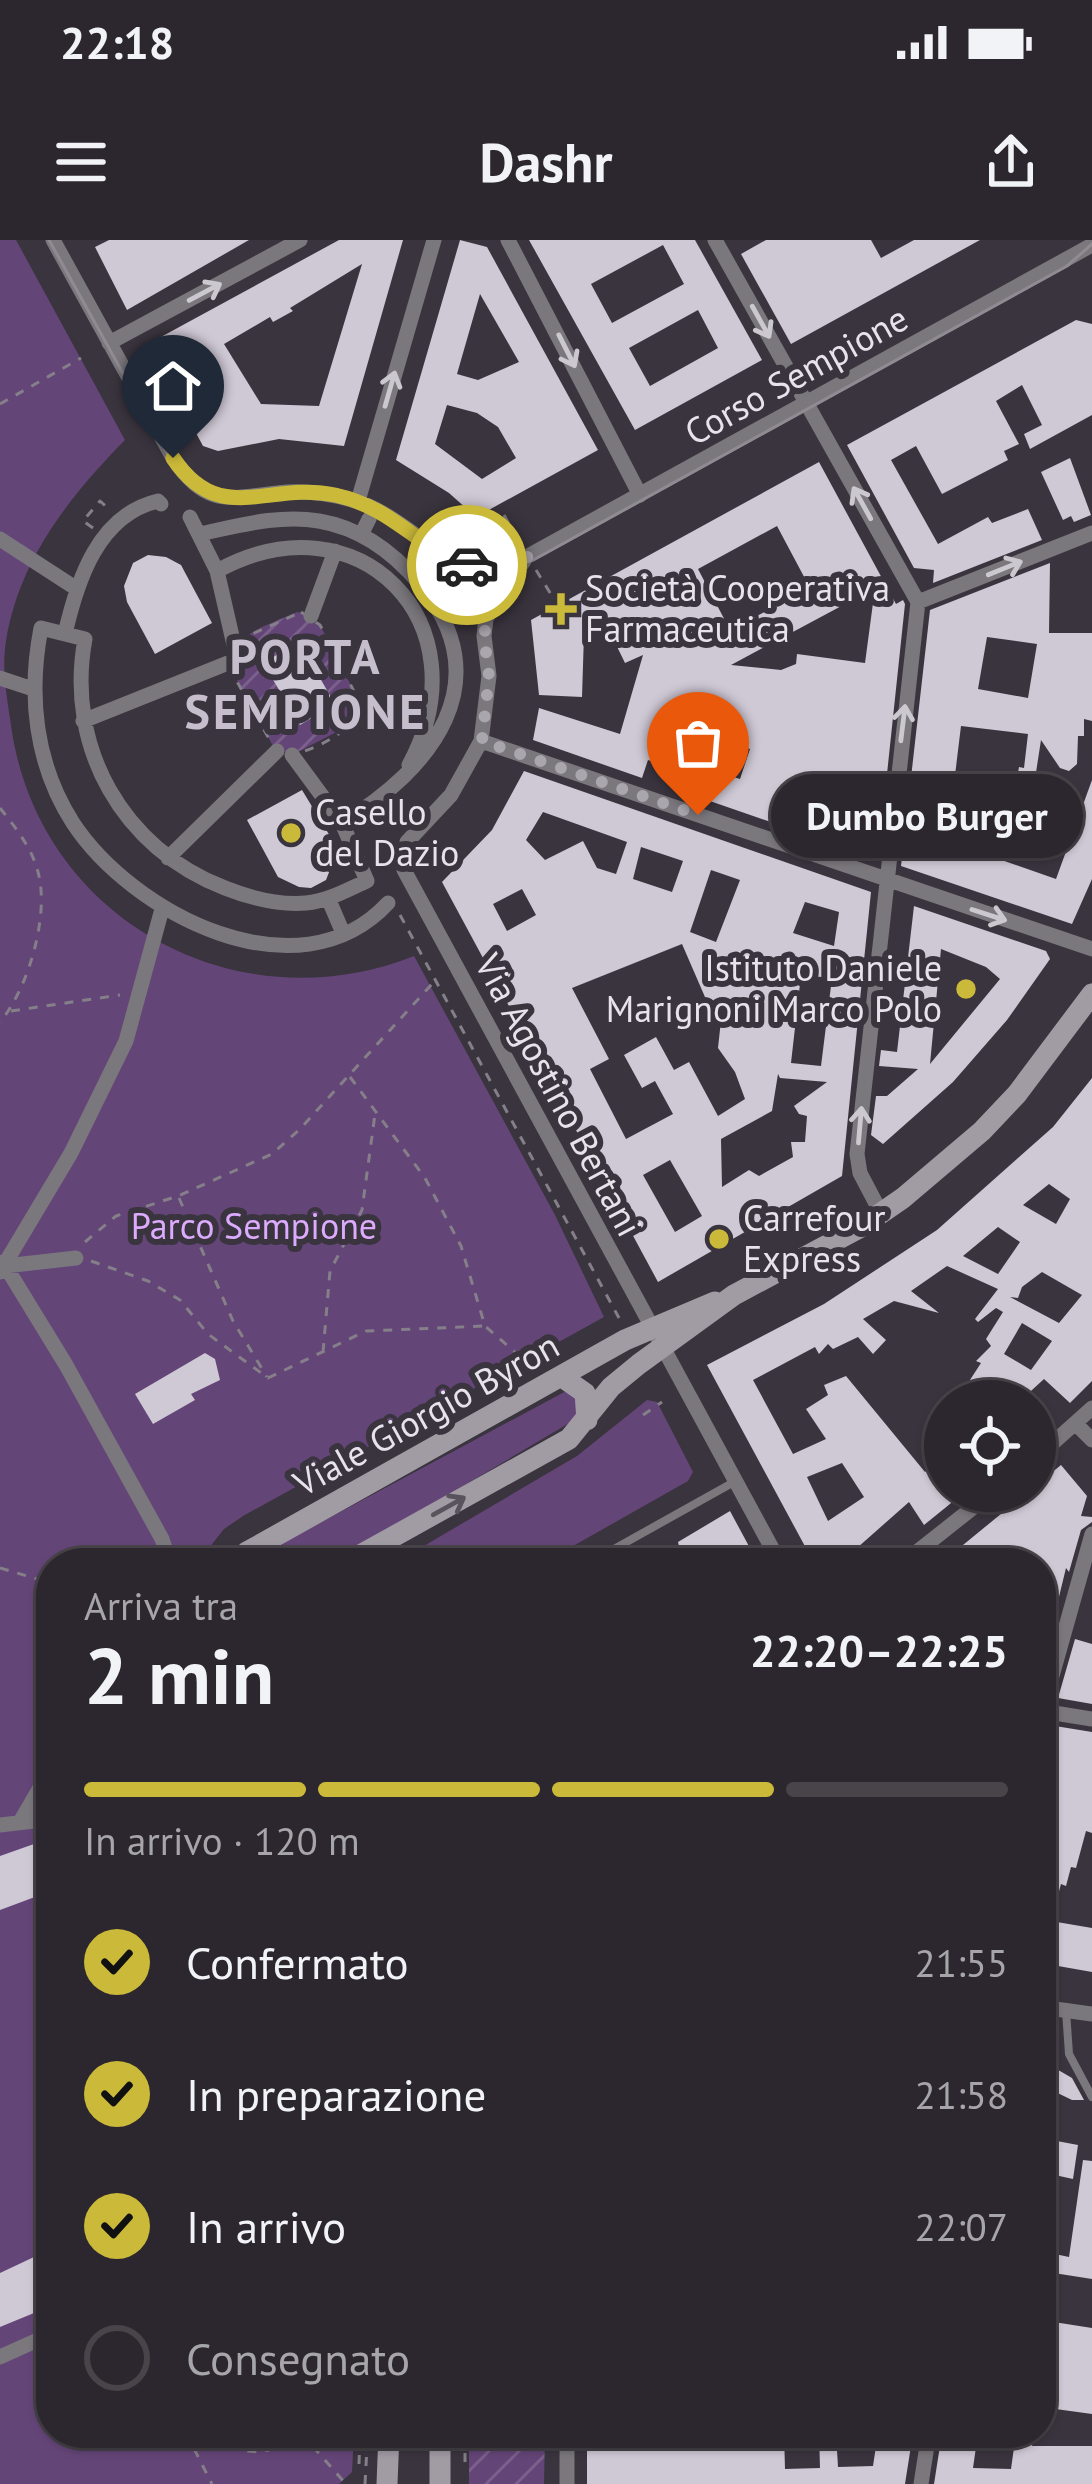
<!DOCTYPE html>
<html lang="it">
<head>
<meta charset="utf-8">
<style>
	:root { --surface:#2c272e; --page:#38333a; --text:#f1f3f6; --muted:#a6a5aa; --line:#48444a; --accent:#cbb939 }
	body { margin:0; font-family:"PT Sans",sans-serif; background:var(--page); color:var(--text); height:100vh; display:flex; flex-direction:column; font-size:45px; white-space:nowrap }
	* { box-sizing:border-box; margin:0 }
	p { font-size:39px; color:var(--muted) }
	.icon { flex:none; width:66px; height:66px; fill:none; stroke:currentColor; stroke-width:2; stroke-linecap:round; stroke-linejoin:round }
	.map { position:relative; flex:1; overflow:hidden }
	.drawer { position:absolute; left:36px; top:1308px; width:1020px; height:900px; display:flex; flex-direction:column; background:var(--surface); border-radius:48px; box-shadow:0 3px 9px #0004,0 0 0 3px var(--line) }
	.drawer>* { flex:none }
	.fabs { position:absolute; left:924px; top:1140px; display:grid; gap:24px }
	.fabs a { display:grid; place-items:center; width:132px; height:132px; border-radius:50%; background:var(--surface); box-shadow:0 3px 9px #0004,0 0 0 3px var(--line); font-size:60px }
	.pin { position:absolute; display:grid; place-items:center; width:102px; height:102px; color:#fff; margin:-123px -51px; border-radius:50% 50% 50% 0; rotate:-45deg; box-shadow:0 0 12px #0007 }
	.pin .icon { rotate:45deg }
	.courier { position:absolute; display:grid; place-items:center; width:120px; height:120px; margin:-60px; border:9px solid #cbb939; border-radius:50%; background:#fff; color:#222; box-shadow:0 3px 15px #0007 }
	.bubble { position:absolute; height:84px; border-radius:42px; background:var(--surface); box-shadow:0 3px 9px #0004,0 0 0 3px var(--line); font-size:39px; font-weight:800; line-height:84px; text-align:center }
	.summary em { font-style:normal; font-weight:800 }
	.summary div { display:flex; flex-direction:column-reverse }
	.summary { display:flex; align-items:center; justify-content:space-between; height:204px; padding:0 48px }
	h1 { font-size:78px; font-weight:800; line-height:90px }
	.bar { display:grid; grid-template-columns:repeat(4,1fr); gap:18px 12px; align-content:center; height:144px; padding:0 48px }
	.bar i { height:15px; border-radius:9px; background:var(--line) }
	.bar .on { background:var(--accent) }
	.bar p { grid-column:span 4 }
	ol { padding:0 48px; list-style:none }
	li { display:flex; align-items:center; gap:36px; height:132px }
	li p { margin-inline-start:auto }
	li .icon { padding:12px; border-radius:50%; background:var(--accent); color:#111; stroke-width:4 }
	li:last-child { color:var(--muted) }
	li i { width:66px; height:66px; border:6px solid var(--line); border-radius:50% }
	.status { display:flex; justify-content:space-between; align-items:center; height:84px; padding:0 60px; background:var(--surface); direction:ltr }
	.status svg { height:33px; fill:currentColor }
	header { display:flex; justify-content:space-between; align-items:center; height:156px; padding:0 48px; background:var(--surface); font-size:54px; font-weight:800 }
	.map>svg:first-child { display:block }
	.green { fill:#644578 }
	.garden { fill:url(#garden-furrows) }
	.building { fill:#cfc8d5; fill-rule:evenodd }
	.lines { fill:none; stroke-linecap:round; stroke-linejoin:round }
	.path { stroke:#847f88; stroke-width:3; stroke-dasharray:9 9; stroke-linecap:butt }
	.lane { stroke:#7a777d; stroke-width:8 }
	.street { stroke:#7a777d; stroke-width:15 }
	.secondary { stroke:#a19ca4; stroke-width:21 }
	.tram { stroke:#908b93; stroke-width:3 }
	.oneway { stroke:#ccc8cf }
	.oneway2 { stroke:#59535d }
	.done { stroke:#aaa6ae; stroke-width:12; stroke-dasharray:0 21.6 }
	.route { stroke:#cbb939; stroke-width:15 }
	.poi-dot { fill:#cbb939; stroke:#3a343e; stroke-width:4.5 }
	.labels { text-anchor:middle; stroke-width:12; stroke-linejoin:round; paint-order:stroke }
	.street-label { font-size:36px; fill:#e7e3ea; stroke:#3a343e }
	.poi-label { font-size:36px; fill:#e7e3ea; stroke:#3a343e; text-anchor:start }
	.park-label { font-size:36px; fill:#dcabfd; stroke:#3a343e }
	.district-label { font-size:48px; font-weight:bold; letter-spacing:3px; fill:#c6becc; stroke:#3a343e }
</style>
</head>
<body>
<div class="status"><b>22:18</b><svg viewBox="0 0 49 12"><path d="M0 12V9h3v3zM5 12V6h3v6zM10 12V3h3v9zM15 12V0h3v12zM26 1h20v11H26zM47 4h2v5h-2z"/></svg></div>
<header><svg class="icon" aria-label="menu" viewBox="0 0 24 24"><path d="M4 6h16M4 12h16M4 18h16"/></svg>Dashr<svg class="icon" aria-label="share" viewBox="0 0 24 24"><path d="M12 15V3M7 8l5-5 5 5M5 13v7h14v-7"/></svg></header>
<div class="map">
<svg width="1092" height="2244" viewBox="0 0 1092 2244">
	<defs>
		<pattern id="garden-furrows" width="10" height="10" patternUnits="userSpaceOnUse" patternTransform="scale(3)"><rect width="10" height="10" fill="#644578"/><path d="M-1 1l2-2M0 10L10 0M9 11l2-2" fill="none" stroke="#7a608b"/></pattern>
	</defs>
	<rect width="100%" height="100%" fill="#3a343e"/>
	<path class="green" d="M0,0H16L125,200C69,257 19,320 6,401C1,432 8,462 12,492C42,681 238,786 414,716L555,975L604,1077L243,1276L224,1289L197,1323H51V2193H354L352,2232L339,2244H0Z
		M568,1150L573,1152L579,1169L571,1182L333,1323H257L288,1300Z
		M647,1160L657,1162L693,1232L688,1241L543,1323H395L577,1216Z"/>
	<path class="garden" d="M297,372L308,374L320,385L362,467L354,483L292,515L273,506L228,423C233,393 272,384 297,372Z
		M469,2193H545L544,2244H469Z"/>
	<path class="building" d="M109,0H249L127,70L95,7Z
		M339,0H403L344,206L279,199L218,211L203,206L148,104ZM362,24L319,166L261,164L224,104L270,77L273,82L293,71L290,68Z
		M460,0L487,7L598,210L476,277L449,253L396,220ZM480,54L519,122L478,140L457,134ZM447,165L477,173L498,187L516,218L482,239L435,204Z
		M529,0H695L762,120L635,190ZM663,5L684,44L612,83L591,44ZM698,70L718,108L650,146L629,108Z
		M766,0H871L881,18L914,0H980L791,104L741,14Z
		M1076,80L1092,84V175L1030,209L1024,194L1042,185L1022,145L996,161L1019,204L1004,211L1008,220L942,254L916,206L891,220L938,304L988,277L992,283L1028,269L1042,300L933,343L934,330L914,328L847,205Z
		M1070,218L1091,275L1074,282L1071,276L1063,280L1041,232Z
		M819,222L896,364L903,360L905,364L878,619L681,551L688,534L648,520L642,538L533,500L539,468L620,494L643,415L625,423L606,384L584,394L582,457L539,455L531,380ZM777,286L810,348L730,390L698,329ZM875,348L865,423L797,414L796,424L781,430L731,425ZM712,495L750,509L740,539L701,527Z
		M148,315L166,317L181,325L212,383L155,414L127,362L124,346L133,323Z
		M1050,323L1049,393H1092V481L1084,479V496H1078L1077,524L1069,531L1060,528L1041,500L1033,552L1021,550V545L1016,544L1019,527L1024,528L1028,494L961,486L947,601L1056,639L1092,540V639L1072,684L901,626L930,370ZM987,397L1037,404L1028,458L978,449Z
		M299,402L335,464L300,485L263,423Z
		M524,531L871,652L842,936L658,1042L442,642L492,590ZM543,572L627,602L616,634L597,628L583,601L545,620L526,600ZM641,607L683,621L672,652L633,639ZM711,630L740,640L716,702L690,692ZM522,649L536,675L507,691L493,664ZM805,662L839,672L834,706L793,693ZM682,704L708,764L723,762L718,808L735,832L745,859L718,876L689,822L674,830L656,797L624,815L642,848L655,841L673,874L626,899L590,829L609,819L572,748ZM801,735L832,738L821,826L791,823ZM778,834L780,838L827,842L794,866L799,874L807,876L805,902H791L793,917L759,936L749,930L722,947L721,899L772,871ZM670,920L702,976L675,992L643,935Z
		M302,550L333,601L335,617L326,640L311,648L299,647L278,637L247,580Z
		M914,666L1046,711L1050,719L1007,780L953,842L883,904L871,895L876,856H887L918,829L879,826L881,810L897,812ZM941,709L986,727L1000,739L930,824Z
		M1092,838V1141L1070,1163L1044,1139L1020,1161H964L977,1149L968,1143L981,1123L976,1121L991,1106L986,1099L1003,1072L996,1068L978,1082L975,1079L998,1049L947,1026L911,1051L939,1073L894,1061L863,1079L886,1100L873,1114L858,1097L833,1109L828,1104L819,1114L815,1107L753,1140L793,1214L826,1199L806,1169L828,1155L824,1145L846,1136L925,1232L945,1215V1251H966L924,1285L909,1262L840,1323H814L707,1125L824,1064L937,990L1053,887ZM1049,944L1070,959L1056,984L1023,965ZM998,987L1020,1002L998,1034L963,1016ZM1042,1032L1082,1055L1059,1083L1010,1057L1018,1058L1022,1047ZM1022,1083L1052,1101L1031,1130L1004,1114ZM842,1223L864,1257L828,1281L807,1237Z
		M205,1113L215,1119L220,1140L191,1154L195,1160L153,1184L135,1154Z
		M1061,1225L1087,1256L1081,1276L1092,1277V1282L1081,1290L1069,1332L1066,1328L1041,1431V1323H941L1029,1251H1035V1246Z
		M730,1271L758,1323H724L719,1315L704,1323H683L678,1302Z
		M1075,1399L1092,1404V1464L1058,1458Z
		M1049,1485L1092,1492V1593L1086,1591L1076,1628L1071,1627L1066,1646L1061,1644L1051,1681L1092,1688V1732L1041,1723V1593L1055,1546L1041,1542V1517Z
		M51,1598V1651L0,1670V1616Z
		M1041,1820L1072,1838L1084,1860H1072L1041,1845Z
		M1041,1898L1078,1905L1073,1939L1041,1932Z
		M1083,1920L1092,1921V2039L1041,2031V2011L1069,2017Z
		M51,2009V2066L0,2087V2033Z
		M1041,2080L1092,2088V2174L1041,2167V2150L1053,2152L1059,2120L1041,2116Z
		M587,2193H784L785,2229L820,2228L819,2193H836L838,2227L873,2226L878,2193H913L905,2244H587Z
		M942,2193H978L973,2228L1011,2229L1016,2193H1034L1032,2206H1092V2244H934Z"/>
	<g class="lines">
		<path class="path" d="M0,164L81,118
			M504,275L518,300
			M93,288L83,281L100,261L109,269
			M536,330L552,356
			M301,372L320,385L362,467C356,490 311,512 289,515L273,506L230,429L229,417L239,400Z
			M0,568C15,587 32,608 38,632C50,675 28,749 0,782
			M400,675L619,1078
			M11,771L120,755
			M350,837L425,938L461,1006L485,1086L533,1128
			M179,958L233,1081L267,1137
			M85,1002L116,976L178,956L272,914L300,889L432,744
			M91,1021L148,1041L180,1060L208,1094L268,1138L366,1091L485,1086
			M323,1112L330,1031L362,970L375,874
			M643,1175L662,1162
			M1016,1257L1023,1251
			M210,1323L221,1312
			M0,1328L51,1343
			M186,2193L212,2244
			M217,2193C240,2220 274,2216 298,2193
			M301,2193L346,2244
			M465,2222V2193
			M359,2224L360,2193
			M365,2244L367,2207"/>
		<path class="lane" d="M589,1323L734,1242
			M1066,1771L1069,1814L1092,1857"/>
		<path class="street" d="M53,0L173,218C208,271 233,257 287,252C309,251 331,254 352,260C418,278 453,355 528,316L1092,5
			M508,0L640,255
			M715,0L918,362L857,914L860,933L881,973
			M109,103L300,0
			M358,261L434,0
			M190,277L217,331L234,405
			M199,294C238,286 279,274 319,281C360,288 393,312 419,343C502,441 432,529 342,583
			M361,295L369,279
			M0,299L77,349
			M524,321L501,351L486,379L484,396L489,436L481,501L451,555L407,602L404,630L780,1323
			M217,331C358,253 486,383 409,525
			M918,362L1092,293
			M311,376L335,311
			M65,394C77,341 98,275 158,261L161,264
			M0,438L33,449
			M361,474L426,487
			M83,481L228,423
			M481,501L1092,709
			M292,515L342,583L367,641C347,650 328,661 306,663C280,665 250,658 225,648C123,609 65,507 85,399L41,388C28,455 35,524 73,583C132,673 298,760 388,663
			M168,618L277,511
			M328,658L343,693
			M3,1022L66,1125L162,1299L170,1323
			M5,1026L76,1018
			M0,1032L71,913L126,801L162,669
			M1076,1184L1092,1200
			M1035,1219L1092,1168
			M903,1323L994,1251
			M1042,1471L1092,1479
			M1041,1475L1092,1294
			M20,1582L41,1546L51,1537
			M0,1585L51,1579
			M1041,1767L1092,1774
			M0,2117L51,2094
			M567,2244V2193
			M921,2244L929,2193"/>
		<path class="secondary" d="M562,1137L585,1153L587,1180
			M238,1323L247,1312L625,1100L715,1062
			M346,1323L569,1199L611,1147L639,1124L734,1055L861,987L903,958L982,891L1017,854L1092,754
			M387,2244L389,2193
			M440,2244V2193"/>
		<path class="tram" d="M49,0L176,229C216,288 283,245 341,260C362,266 383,274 401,287C449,320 473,350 535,319L1067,26L1092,4"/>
	</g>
	<defs><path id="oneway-shaft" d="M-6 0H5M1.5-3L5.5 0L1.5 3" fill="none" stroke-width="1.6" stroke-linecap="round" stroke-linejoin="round" transform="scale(3)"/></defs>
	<g class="oneway">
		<use href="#oneway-shaft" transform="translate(205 52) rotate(-28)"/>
		<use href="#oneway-shaft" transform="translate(761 82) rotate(61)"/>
		<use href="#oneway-shaft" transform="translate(567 111) rotate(63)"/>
		<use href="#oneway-shaft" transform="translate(390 149) rotate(-74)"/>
		<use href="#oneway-shaft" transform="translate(862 263) rotate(-119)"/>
		<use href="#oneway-shaft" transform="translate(1005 328) rotate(-22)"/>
		<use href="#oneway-shaft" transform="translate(903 483) rotate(-83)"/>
		<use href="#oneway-shaft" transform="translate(989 675) rotate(18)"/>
		<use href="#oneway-shaft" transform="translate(860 885) rotate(-85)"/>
	</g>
	<use class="oneway2" href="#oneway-shaft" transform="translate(449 1266) rotate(-29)"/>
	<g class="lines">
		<path class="done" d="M467,325L500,328L528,316L501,350L487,379L484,396L489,436L482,501L698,575"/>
		<path class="route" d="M173,218C220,288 268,241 335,255C395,268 417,308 467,325"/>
	</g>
	<g class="poi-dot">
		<path d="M555 351h12v12h12v12h-12v12h-12v-12h-12v-12h12z"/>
		<circle cx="291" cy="593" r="12"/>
		<circle cx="966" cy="749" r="12"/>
		<circle cx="719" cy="999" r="12"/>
	</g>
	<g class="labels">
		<g class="street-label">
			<text transform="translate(796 135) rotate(-29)" y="13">Corso Sempione</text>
			<text transform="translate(559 855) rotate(62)" y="13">Via Agostino Bertani</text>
			<text transform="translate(426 1174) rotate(-29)" y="13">Viale Giorgio Byron</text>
		</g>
		<g class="poi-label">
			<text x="585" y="361">Società Cooperativa<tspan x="585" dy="41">Farmaceutica</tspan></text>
			<text x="315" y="585">Casello<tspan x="315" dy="41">del Dazio</tspan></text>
			<text x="942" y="741" text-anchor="end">Istituto Daniele<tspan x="942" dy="41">Marignoni Marco Polo</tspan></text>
			<text x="743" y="991">Carrefour<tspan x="743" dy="41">Express</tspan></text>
		</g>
		<g class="park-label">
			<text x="254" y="999">Parco Sempione</text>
		</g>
		<g class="district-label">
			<text x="306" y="434">PORTA<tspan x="306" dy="55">SEMPIONE</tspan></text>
		</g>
	</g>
</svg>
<div class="fabs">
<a><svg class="icon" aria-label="locate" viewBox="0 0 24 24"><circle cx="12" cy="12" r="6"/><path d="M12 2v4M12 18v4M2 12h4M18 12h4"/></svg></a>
</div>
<div class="pin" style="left:698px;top:575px;background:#ea580c"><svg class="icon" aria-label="bag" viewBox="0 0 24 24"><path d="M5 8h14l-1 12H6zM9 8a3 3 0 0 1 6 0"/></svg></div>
<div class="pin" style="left:173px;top:218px;background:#1f2937"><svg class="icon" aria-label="home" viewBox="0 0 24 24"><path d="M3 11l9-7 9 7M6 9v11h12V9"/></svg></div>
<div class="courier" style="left:467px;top:325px"><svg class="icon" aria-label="car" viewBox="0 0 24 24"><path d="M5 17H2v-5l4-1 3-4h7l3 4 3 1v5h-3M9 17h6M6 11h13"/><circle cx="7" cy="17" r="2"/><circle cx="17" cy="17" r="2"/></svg></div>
<div class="bubble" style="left:771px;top:534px;width:312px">Dumbo Burger</div>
<section class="drawer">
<div class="summary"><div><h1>2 min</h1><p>Arriva tra</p></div><em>22:20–22:25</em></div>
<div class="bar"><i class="on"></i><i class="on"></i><i class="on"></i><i></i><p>In arrivo · 120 m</p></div>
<ol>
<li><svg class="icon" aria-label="check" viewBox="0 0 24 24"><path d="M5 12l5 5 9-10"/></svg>Confermato<p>21:55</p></li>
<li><svg class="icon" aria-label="check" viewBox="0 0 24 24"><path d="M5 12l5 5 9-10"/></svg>In preparazione<p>21:58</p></li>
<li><svg class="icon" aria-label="check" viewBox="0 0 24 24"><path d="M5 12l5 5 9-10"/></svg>In arrivo<p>22:07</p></li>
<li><i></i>Consegnato</li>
</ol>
</section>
</div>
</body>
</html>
